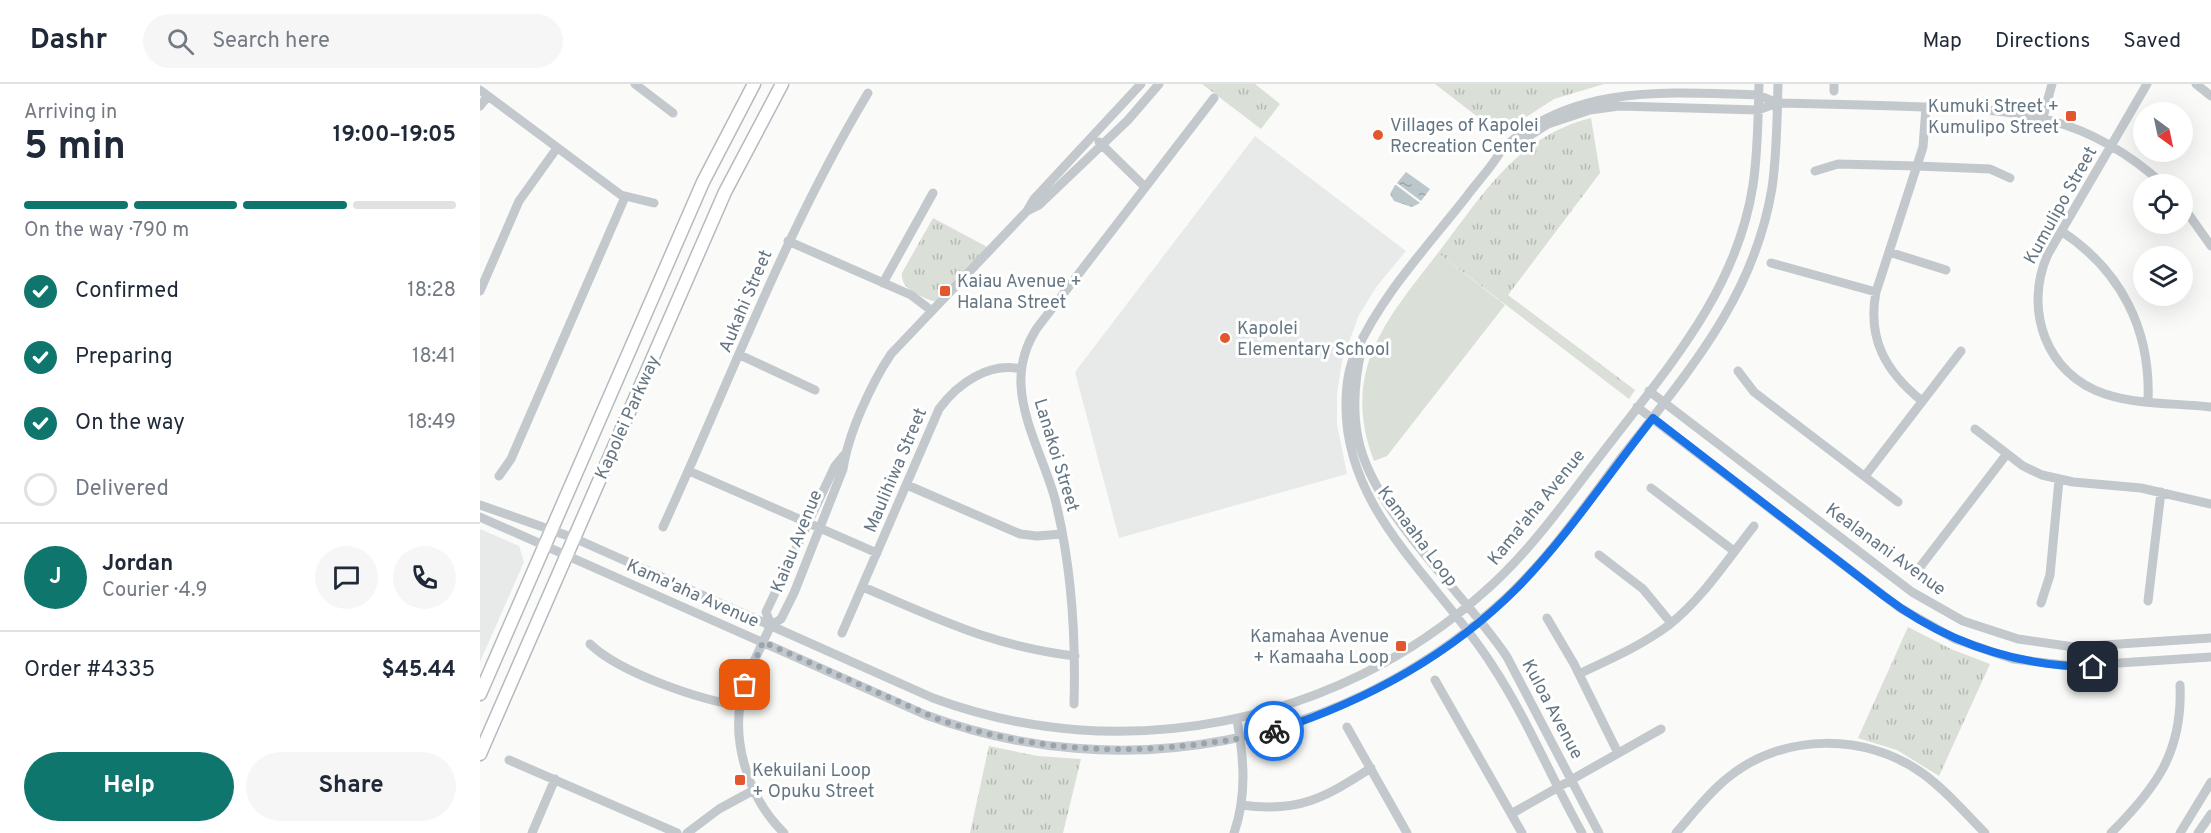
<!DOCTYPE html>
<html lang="en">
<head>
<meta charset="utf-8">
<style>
	:root { --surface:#fff; --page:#f6f6f7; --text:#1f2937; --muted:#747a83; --line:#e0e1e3; --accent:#0f766e }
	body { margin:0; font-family:Overpass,sans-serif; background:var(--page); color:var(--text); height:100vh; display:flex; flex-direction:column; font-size:22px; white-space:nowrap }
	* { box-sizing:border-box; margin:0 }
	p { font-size:20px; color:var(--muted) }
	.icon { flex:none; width:33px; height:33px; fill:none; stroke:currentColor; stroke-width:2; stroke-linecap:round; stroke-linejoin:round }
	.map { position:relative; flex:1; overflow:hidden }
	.panel { display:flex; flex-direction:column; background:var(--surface); width:480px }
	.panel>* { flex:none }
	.needle { width:39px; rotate:147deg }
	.tools { position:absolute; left:1653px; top:18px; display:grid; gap:12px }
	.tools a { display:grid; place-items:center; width:60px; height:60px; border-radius:50%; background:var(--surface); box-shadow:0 6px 24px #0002; font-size:30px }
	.pin { position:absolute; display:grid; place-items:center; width:51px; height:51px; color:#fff; margin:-26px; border-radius:12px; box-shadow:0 3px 9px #0006 }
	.courier { position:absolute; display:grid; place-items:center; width:60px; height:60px; margin:-30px; border:4px solid #1a73e8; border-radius:50%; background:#fff; color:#222; box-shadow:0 2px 8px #0007 }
	.headline em { font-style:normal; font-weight:700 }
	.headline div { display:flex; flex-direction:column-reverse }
	.headline { display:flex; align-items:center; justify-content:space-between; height:102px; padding:0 24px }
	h1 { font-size:39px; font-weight:700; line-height:45px }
	.bar { display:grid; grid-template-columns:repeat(4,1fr); gap:9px 6px; align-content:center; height:72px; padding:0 24px }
	.bar i { height:8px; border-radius:4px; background:var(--line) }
	.bar .current { background:var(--accent) }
	.bar p { grid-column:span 4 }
	.line { display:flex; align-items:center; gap:15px; padding:0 24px; border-top:2px solid var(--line) }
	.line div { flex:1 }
	.round { display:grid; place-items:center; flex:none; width:63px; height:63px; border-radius:32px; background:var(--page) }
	ol { padding:0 24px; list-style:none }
	li { display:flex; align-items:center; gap:18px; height:66px }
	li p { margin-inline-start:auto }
	li .icon { padding:6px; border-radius:50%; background:var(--accent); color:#fff; stroke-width:4 }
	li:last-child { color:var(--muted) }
	li i { width:33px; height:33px; border:3px solid var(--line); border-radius:50% }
	.primary-button { display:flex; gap:12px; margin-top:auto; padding:12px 24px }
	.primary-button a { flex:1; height:69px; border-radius:36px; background:var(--accent); color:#fff; font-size:24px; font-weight:700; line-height:69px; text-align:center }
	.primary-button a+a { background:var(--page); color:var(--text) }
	header { display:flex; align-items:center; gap:36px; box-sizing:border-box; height:84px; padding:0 30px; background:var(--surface); border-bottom:2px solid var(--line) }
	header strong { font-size:28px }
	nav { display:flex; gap:33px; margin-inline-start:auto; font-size:21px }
	.search { width:420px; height:54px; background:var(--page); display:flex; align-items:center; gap:15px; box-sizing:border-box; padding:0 21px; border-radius:33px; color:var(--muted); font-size:22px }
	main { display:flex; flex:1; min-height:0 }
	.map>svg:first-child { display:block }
	.built { fill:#e8e9e9 }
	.green { fill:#dadfd7 }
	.park { fill:url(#park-tufts) }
	.water { fill:url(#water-ripples) }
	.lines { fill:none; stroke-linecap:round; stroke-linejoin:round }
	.major-casing { stroke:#b5babe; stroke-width:15 }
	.minor { stroke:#c3c8cc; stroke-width:9 }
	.major { stroke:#fff; stroke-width:12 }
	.done { stroke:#99a4ac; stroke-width:6; stroke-dasharray:0 10.8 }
	.route { stroke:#1a73e8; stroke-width:8 }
	.poi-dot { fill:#e4572e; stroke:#fff; stroke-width:2 }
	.labels { text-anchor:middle; stroke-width:6; stroke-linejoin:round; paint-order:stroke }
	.poi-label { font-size:18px; fill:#657683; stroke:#fff; text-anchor:start }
	.street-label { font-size:18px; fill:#657683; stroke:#fff }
</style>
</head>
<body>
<header>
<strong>Dashr</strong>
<div class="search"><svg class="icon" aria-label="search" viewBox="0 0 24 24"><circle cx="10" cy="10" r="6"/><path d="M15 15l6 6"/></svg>Search here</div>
<nav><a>Map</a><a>Directions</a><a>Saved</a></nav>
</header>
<main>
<section class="panel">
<div class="headline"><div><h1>5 min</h1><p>Arriving in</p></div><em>19:00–19:05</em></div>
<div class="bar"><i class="current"></i><i class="current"></i><i class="current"></i><i></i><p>On the way · 790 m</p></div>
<ol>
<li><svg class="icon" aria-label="check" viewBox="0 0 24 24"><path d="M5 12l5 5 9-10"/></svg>Confirmed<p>18:28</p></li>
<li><svg class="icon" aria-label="check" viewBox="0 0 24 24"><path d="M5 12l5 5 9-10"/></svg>Preparing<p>18:41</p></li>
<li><svg class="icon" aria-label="check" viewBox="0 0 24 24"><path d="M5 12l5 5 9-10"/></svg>On the way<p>18:49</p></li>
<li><i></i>Delivered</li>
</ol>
<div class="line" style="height:108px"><b class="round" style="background:var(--accent);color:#fff">J</b><div><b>Jordan</b><p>Courier · 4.9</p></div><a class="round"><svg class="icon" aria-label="chat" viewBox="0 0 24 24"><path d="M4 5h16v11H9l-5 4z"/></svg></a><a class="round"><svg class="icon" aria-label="phone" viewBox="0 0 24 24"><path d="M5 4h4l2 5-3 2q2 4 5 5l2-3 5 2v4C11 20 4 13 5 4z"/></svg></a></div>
<div class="line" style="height:78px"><div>Order #4335</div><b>$45.44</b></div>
<div class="primary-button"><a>Help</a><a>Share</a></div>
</section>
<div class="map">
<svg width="1731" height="749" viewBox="0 0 1731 749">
	<defs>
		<pattern id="park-tufts" width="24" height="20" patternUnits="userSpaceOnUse" patternTransform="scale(1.5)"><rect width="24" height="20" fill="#dadfd7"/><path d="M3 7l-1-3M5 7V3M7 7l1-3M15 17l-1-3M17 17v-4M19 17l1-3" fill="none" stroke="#b4b9b4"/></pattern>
		<pattern id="water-ripples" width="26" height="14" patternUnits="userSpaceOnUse" patternTransform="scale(1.5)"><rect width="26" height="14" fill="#bbc7cb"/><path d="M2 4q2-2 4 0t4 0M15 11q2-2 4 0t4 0" fill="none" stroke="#9ca6aa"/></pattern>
	</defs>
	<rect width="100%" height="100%" fill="#fafaf8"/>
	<path class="built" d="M775,52L926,167L897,202L879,231L862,277L857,310V340L867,390L639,454L595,288Z
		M0,445L39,462L44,478L0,578Z"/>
	<path class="green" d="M958,169L1025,221L907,372L894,377C860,287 906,236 958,169Z"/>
	<path class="park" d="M722,0H775L800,20L781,45Z
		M955,0H1124L1074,15L1020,50Z
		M1111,34L1120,89L1028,211L1155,306L1149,315L958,169C1003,111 1036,53 1111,34Z
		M453,134L511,165L457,217H453C440,212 420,205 422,189Z
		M1428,543L1471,565L1510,580L1459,692L1417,666L1378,654Z
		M509,662L557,672L601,675L583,749H490Z"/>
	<path class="water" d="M926,88L950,105L941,117L917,99Z
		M915,101H916L940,119L932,123L914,117L910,110Z"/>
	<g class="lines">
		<defs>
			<path id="major" d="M0,610L223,98L274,0
				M0,670L245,108L302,0"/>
		</defs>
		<use href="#major" class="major-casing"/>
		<path class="minor" d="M155,0L193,29
			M1667,0L1568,170C1543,225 1566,291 1625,310C1658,321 1697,319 1731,323
			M1716,0L1731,12
			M0,6L141,111L174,119
			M1354,7V0
			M0,22L8,12
			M1563,33L1572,0
			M619,58L665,103
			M1027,66L1068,40L1110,26L1139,22L1278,26L1297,19C1346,20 1394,21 1443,23C1542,26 1606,31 1683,100
			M1335,87L1358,80L1437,82L1510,85L1530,94
			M1702,121L1731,162
			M547,127L559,121L648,36L679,0
			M1581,147C1641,186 1671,246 1668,317
			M308,157L431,211L452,227
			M1409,168L1466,186
			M1291,179L1396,208
			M403,199L453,109
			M0,207L39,117L77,64
			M882,263C875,293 872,324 878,354C893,429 984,508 1027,573L1119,749
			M260,271L335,306
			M1258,287L1274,308L1418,418
			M1169,307L1432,508L1483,537L1538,555L1594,563L1731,554
			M1442,317C1406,288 1387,255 1396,208L1443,63L1446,23
			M1157,323L1420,524L1475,555L1533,575L1593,582L1731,573
			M1495,345L1543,382L1562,391L1593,398L1661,404L1731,420
			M209,387L397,469
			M19,392L31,375L145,113
			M1385,392L1481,267
			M427,401L540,450L557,452L582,450
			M1171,404L1254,467
			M0,421L94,454L453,614C640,684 856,641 1004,508C1052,466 1088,413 1127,363C1189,282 1257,206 1273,101C1278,68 1278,34 1279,0
			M0,433L446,631C642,704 859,661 1015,524C1064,481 1102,426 1141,374C1207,289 1274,214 1292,104C1297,70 1297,35 1298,0
			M183,443C250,297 305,147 388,9
			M1119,471L1163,505L1191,539
			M1437,487L1526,371
			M383,503C458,535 512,562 595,572
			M1668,517L1681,408
			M1561,519L1570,491L1579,396
			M1067,534L1094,580L1138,669
			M291,541L301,535L314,509L363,385C368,350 391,300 411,270L547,127L554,115L661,0
			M291,541C282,560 272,580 265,600C248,651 267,713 304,749
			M291,541L286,528L355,382L364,371
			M362,549L459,325C478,299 509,278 541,285
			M110,560C140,589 220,616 261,622
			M1099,590C1130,575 1161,562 1189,541C1223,514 1247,476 1274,442
			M955,596L1042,749
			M594,620C596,551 592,483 575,415C565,378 543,340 541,301C540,280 546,261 557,244L734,14
			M867,643L927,749
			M29,676L197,749
			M761,721C819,729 844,714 891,684
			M1031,730L1181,645
			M52,749L75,695
			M207,749L239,725L274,706
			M754,749C767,711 764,675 757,636
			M1102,749C1071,694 1047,634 1012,581C959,497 865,428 866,321C866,302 868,284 876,268C902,210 948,162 987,112C998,97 1013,82 1022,65C1093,0 1185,8 1278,11L1297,19
			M1196,749C1213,730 1229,708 1250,692C1304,649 1386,649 1442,689C1466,706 1485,729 1505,749
			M1631,749C1676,704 1703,668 1700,601
			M1700,749L1731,698
			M1718,749L1731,730"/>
		<use href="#major" class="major"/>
	</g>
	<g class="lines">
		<path class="done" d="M265,601L283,558L460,636C544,664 626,671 713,661C740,657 767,655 794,647"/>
		<path class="route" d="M794,647C883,618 969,572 1036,505C1087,453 1128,391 1173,334L1404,512C1466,559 1535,582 1613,583"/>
	</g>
	<g class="poi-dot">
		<rect x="1585" y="26" width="12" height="12" rx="3"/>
		<circle cx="898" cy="51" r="6"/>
		<rect x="459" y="201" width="12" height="12" rx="3"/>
		<circle cx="745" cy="254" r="6"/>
		<rect x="915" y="556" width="12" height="12" rx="3"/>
		<rect x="254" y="690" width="12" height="12" rx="3"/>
	</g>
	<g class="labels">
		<g class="poi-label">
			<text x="1579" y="28" text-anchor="end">Kumuki Street +<tspan x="1579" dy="21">Kumulipo Street</tspan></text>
			<text x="910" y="47">Villages of Kapolei<tspan x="910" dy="21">Recreation Center</tspan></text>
			<text x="477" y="203">Kaiau Avenue +<tspan x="477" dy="21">Halana Street</tspan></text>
			<text x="757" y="250">Kapolei<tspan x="757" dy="21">Elementary School</tspan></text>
			<text x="909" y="558" text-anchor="end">Kamahaa Avenue<tspan x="909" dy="21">+ Kamaaha Loop</tspan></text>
			<text x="272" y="692">Kekuilani Loop<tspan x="272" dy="21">+ Opuku Street</tspan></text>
		</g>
		<g class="street-label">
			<text transform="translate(1580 121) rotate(-61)" y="6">Kumulipo Street</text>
			<text transform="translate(265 217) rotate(-67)" y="6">Aukahi Street</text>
			<text transform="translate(147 333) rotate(-66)" y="6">Kapolei Parkway</text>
			<text transform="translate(577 371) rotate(73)" y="6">Lanakoi Street</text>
			<text transform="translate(415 386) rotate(-67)" y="6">Maulihiwa Street</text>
			<text transform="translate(1056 423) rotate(-51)" y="6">Kama'aha Avenue</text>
			<text transform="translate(938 452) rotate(53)" y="6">Kamaaha Loop</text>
			<text transform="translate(316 457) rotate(-68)" y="6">Kaiau Avenue</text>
			<text transform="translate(1406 465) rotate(36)" y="6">Kealanani Avenue</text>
			<text transform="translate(213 509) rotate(24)" y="6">Kama'aha Avenue</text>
			<text transform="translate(1073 625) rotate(62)" y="6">Kuloa Avenue</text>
		</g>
	</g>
</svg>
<div class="tools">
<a><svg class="needle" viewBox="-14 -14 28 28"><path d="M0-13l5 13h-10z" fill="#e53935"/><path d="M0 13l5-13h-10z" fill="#747a83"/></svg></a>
<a><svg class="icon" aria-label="locate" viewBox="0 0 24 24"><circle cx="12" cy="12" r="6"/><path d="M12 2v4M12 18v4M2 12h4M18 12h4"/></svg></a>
<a><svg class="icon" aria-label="layers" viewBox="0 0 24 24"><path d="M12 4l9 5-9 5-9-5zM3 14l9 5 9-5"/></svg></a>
</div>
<div class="pin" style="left:265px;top:601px;background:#ea580c"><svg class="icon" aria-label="bag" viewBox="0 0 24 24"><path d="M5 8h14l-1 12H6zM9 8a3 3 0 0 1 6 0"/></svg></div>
<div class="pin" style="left:1613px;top:583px;background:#1f2937"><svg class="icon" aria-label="home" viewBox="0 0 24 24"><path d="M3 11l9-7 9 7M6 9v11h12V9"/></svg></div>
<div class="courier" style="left:794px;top:647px"><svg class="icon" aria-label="bike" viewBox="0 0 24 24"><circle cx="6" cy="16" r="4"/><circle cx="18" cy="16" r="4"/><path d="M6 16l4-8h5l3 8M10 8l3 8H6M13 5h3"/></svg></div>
</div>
</main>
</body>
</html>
